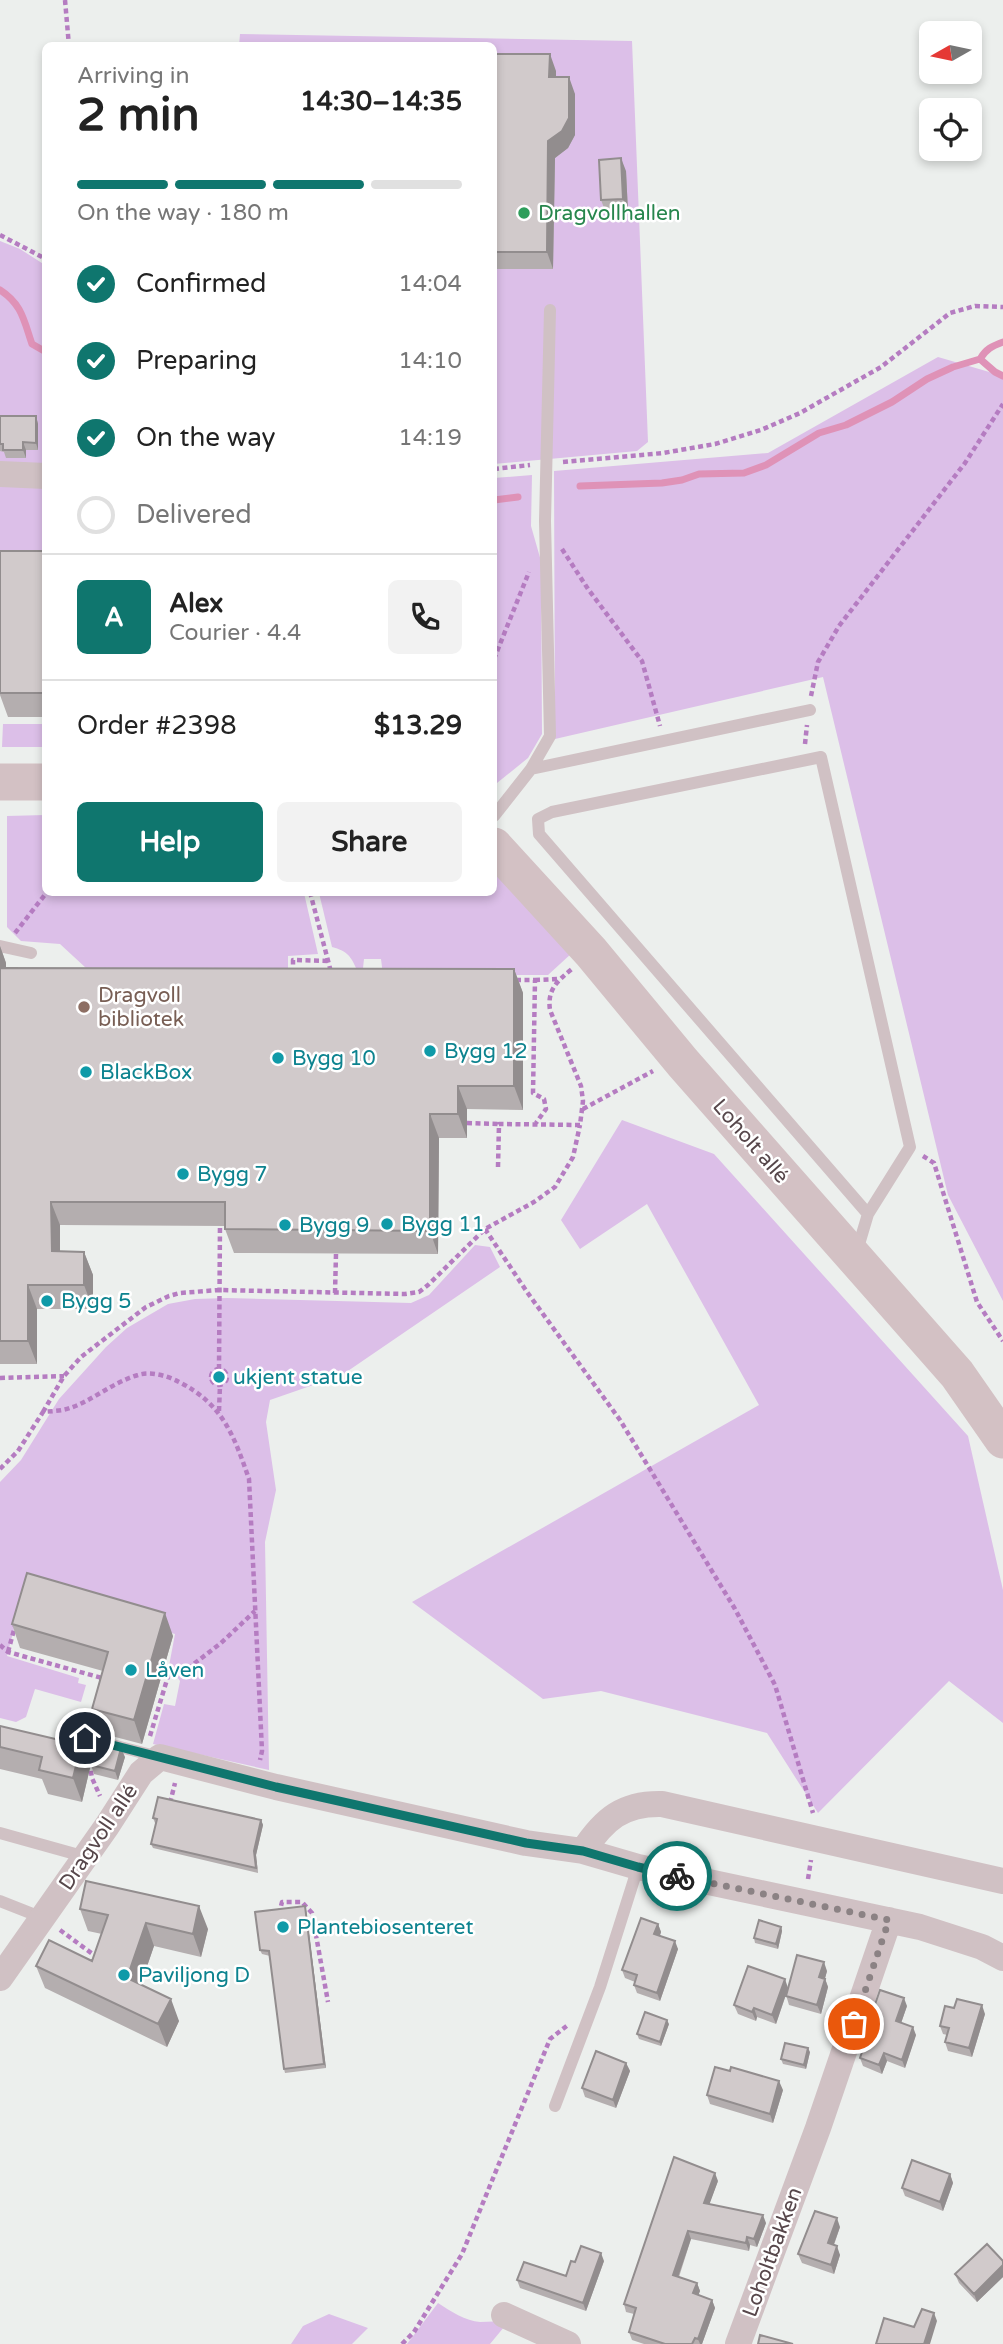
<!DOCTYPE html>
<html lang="en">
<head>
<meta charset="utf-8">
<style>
	:root { --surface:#fff; --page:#f2f2f2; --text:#222; --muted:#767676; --line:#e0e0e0; --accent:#0f766e }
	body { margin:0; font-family:"Varela Round",sans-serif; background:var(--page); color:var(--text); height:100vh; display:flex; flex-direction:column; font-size:26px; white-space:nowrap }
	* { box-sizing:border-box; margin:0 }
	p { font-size:23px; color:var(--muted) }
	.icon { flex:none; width:38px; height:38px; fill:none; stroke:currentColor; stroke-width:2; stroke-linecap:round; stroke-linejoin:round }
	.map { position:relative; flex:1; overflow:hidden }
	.drawer { position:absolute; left:42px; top:42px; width:455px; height:854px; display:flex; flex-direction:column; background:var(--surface); border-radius:10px; box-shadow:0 4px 10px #0003 }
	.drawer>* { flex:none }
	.needle { width:46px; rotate:261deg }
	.tools { position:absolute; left:919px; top:21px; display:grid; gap:14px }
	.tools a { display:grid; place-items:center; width:63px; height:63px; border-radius:10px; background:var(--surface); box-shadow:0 4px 10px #0003; font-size:35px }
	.pin { position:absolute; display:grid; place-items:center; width:60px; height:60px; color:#fff; margin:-30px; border:4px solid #fff; border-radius:50%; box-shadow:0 2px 7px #0007 }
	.courier { position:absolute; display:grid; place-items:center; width:70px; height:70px; margin:-35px; border:5px solid #0f766e; border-radius:50%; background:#fff; color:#222; box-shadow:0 2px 9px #0007 }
	.headline em { font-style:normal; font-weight:800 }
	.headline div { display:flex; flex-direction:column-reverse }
	.headline { display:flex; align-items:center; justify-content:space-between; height:119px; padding:0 35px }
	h1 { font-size:46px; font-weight:800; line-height:52px }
	.bar { display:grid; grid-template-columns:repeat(4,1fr); gap:10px 7px; align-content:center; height:84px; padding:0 35px }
	.bar i { height:9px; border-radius:5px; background:var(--line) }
	.bar .active { background:var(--accent) }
	.bar p { grid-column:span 4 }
	.line { display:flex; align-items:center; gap:18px; padding:0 35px; border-top:2px solid var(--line) }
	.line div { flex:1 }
	.round { display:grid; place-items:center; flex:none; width:74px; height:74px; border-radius:10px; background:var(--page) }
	ol { padding:0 35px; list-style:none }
	li { display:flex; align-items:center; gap:21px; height:77px }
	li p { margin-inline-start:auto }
	li .icon { padding:7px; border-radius:50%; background:var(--accent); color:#fff; stroke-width:4 }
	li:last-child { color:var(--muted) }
	li i { width:38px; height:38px; border:4px solid var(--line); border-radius:50% }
	.button { display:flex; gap:14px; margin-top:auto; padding:14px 35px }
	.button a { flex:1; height:80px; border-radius:10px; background:var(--accent); color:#fff; font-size:28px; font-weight:800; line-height:80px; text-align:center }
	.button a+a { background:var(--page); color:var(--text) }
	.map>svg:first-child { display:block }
	.green { fill:#dcbfe8 }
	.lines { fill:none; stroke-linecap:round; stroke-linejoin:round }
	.stream { stroke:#df92b7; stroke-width:7 }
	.path { stroke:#b57cc1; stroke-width:4.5; stroke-dasharray:5 3.5; stroke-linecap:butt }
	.lane { stroke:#d0c1c4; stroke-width:12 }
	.street { stroke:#d0c1c4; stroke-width:26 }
	.secondary { stroke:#d3c1c4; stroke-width:37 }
	.wall { fill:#b4aeaf }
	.shaded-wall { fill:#928d8e }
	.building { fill:#d1cacb; stroke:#928d8e; stroke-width:2 }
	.done { stroke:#8b8284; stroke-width:7; stroke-dasharray:0 12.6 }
	.route { stroke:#0f766e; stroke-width:9 }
	.leisure-dot { fill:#2e9e5b; stroke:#fff; stroke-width:2.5 }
	.education-dot { fill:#8d6e63; stroke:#fff; stroke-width:2.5 }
	.culture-dot { fill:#0f9aa8; stroke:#fff; stroke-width:2.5 }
	.labels { text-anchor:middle; stroke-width:5; stroke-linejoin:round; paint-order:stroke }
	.leisure-label { font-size:21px; fill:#27864d; stroke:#fff; text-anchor:start }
	.education-label { font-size:21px; fill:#785e54; stroke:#fff; text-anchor:start }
	.culture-label { font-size:21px; fill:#0d838f; stroke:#fff; text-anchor:start }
	.street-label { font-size:21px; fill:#57474b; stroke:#fff }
</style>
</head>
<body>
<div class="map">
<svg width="1003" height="2344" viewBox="0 0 1003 2344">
	<rect width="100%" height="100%" fill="#ecefed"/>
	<path class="green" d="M240,34L632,41L648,442L637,451L494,464V46H239Z
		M0,241L20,249L45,265V562L0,556Z
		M938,357L1003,376V1301L948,1195L823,677L555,739L554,471L768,453Z
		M532,475L531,526L541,561L542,734L528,758L497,783L494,782V478Z
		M3,724H45V747H2Z
		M45,815L46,892L304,893L318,954L288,956V974L86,968L60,944L21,941L7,927V816Z
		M494,865L572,953L548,975H383L381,959H364L363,968L357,970C351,956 347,951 332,947L319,893L494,892Z
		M622,1120L714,1154L968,1436L1003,1590V1723L949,1681L818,1813L767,1733L601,1691L543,1699L412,1602L759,1405L647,1204L580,1249L561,1220Z
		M475,1245L490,1247L500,1267L342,1375L270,1400L266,1422L276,1490L265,1542L269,1770L153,1744L164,1704L175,1706L180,1681L169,1666L175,1634L24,1590L7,1656L79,1678L78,1683L86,1685L81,1702L35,1689L26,1717L16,1722L0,1718V1482L21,1460L59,1399L106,1347L127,1328L168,1304L195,1299L227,1298L411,1303L429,1295Z
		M438,2303C450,2311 466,2321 480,2322C489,2322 499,2321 509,2321L490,2344H407Z
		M329,2314L368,2328L352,2344H291L303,2326Z"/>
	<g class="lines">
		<path class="stream" d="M0,290C22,304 24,321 32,344L46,352
			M980,359C986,349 992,346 1003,342
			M580,486L662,483L682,480L699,474L744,473L766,465L819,433L846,425L892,402L927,379L953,367L980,359L995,372L1003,376
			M494,500L518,497"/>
		<path class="path" d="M65,0L69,46
			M0,235L46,259
			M563,462L663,453L715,444L761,430L800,413L881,367L950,313L975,306L1003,307
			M494,469L530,465
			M562,549L588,589L642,661L660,726
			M494,659L529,572
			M811,696L818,662L839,626L965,463L1003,404
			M805,744L807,725
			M310,892L331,972
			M15,933L47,892
			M293,973V960L328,961
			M516,980H535L533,1093L544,1099L546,1109L536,1123
			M535,980L559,979
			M583,1109L653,1071
			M467,1123L499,1124
			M923,1156L934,1163L977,1302L1003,1341
			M498,1167L499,1124L580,1125L583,1101L581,1086L550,1010C547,990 557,981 572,969
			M485,1229L527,1292L620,1420L735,1609L775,1685L813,1813
			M335,1293L336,1254
			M211 1377a8 8 0 1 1 16 0a8 8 0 1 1-16 0Z
			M219,1369L220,1222
			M0,1378L64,1376
			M219,1411L220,1385
			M43,1412L64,1376L81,1357L146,1307L169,1296L180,1293L219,1290L405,1294L419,1292L428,1285L485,1229L534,1202L555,1187L573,1157L580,1125
			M0,1469L18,1451L43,1412C52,1411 62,1411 70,1408C92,1401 113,1382 138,1375C151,1371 168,1376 179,1382C223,1404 234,1436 249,1479L262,1751L260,1760
			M0,1645L8,1652L102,1678L101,1681
			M8,1652L15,1626
			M150,1736L169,1673L186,1670L221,1643L255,1611
			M88,1754L92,1778L100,1796
			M170,1803L175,1783
			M808,1879L811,1860
			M279,1914L282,1902H302L312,1913L328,2002
			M60,1930L98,1958
			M402,2344L414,2332L462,2254L550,2039L568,2025"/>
		<path class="lane" d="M531,769L810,710
			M494,816L531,769L550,736L545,521L550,310
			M0,946L31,953
			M857,1251L868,1214L910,1147L821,757L552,812L538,819L539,834L868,1214
			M58,1746L85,1738L159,1757
			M0,1833L86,1857
			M0,1901L43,1918
			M555,2106L600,1987L638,1867"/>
		<path class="street" d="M0,474L46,476
			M583,1851C604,1819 623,1803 662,1804L1003,1881
			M0,1978L107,1826L141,1773L160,1757L276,1787L526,1843L583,1851L638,1867L920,1927L982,1947L1003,1958
			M504,2315L568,2344
			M738,2344L818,2128L889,1920"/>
		<path class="secondary" d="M0,782H46
			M494,846L591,952L683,1063L957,1374L1003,1440"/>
	</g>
	<path class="wall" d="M494,54L556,71V77L575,94V135L568,148L555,158L553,269H494Z
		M626,171L628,212L606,213L601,200Z
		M0,416H36L38,424V450H26V458H6L4,452L0,451Z
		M0,551H46V717H8L0,695Z
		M0,946L6,963V968L514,969L523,993V1110L467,1109V1138H439L438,1254L234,1253L225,1229V1226L60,1225V1251L84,1252L93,1275V1309H37V1364H0Z
		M12,1624L173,1636L142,1744L100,1733L92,1709L103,1671L20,1648Z
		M0,1726L90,1768L82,1802L48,1794L42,1779L0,1769Z
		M125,1757L118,1780L94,1774L91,1765Z
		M153,1818L261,1820L263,1825L256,1855L258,1873L153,1848L151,1844L156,1823H155Z
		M305,1906L306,1910L326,2068L285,2073L284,2069L270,1956L262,1954L260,1950Z
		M80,1909L208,1929L201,1957L154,1946L141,1984L179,2021L167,2047L45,1988L36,1966L92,1961L102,1934L88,1931Z
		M658,1924L661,1932L660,1935L678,1949L660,2001L637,1993L634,1985L635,1982L625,1978L622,1970Z
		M781,1927L782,1931L778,1949L755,1943L754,1938Z
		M827,1971L825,1978L828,1987L821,2014L789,2005L786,1995L776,2024L757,2017L756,2021L738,2014L734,2005L788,1987Z
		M907,2006L901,2023L916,2035L905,2068L887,2061L882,2074L863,2066L860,2058L865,2044L863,2039Z
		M985,2014L972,2057L948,2051L945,2042L947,2035L943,2034L940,2026Z
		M669,2024L661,2046L639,2039L637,2034Z
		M810,2052L806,2069L783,2064L781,2059Z
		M626,2063L630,2071L616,2108L585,2097L582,2088Z
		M783,2090L773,2123L710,2104L707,2095Z
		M950,2174L953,2183L943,2211L905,2196L902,2188Z
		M718,2181L709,2204L766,2223L757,2247L750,2245L749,2251L691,2239L679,2277L697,2283L700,2291L698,2295L712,2300L715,2308L702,2344H644L632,2340L629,2332L634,2314L626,2312L624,2304Z
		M840,2227L834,2245L840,2255L834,2274L802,2263L798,2254Z
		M604,2261L586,2311L520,2288L517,2280L566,2276L575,2262Z
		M1003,2261V2277L977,2302L959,2283L955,2274Z"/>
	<path class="shaded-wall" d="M550,54L556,71V94L549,77Z
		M569,77L575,94V135L568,148L555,158L553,269L547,252L548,141Z
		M621,158L626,171L628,212L623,199Z
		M36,416L38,424V450L36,443Z
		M23,442L26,450V458L23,450Z
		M0,946L6,963V992L0,974Z
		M514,969L523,993V1110L514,1086Z
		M458,1086L467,1109V1138L458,1114Z
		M430,1114L439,1138L438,1254L430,1231Z
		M51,1202L60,1225V1275L52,1251Z
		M84,1252L93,1275V1309L84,1285Z
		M28,1285L37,1309V1364L28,1341Z
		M165,1613L173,1636L142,1744L134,1720Z
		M81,1745L90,1768L82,1802L73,1778Z
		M121,1748L125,1757L118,1780L115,1771Z
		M261,1820L263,1825L256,1855L258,1873L254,1851Z
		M199,1906L208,1929L201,1957L193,1934Z
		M305,1906L306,1910L326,2068L324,2064Z
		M146,1923L154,1946L135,2001L127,1978Z
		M658,1924L661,1932L658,1942L654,1934Z
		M781,1927L782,1931L778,1949L776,1944Z
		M675,1941L678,1949L660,2001L657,1993Z
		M824,1962L827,1971L823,1986L819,1977Z
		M785,1979L788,1988L776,2024L772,2015Z
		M825,1979L828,1987L821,2014L817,2005Z
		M904,1998L907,2006L899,2029L896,2021Z
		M171,1999L179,2021L167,2047L158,2024Z
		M982,2005L985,2014L972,2057L969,2048Z
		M754,2008L757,2017L756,2021L752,2012Z
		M667,2020L669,2024L661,2046L660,2042Z
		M913,2027L916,2035L905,2068L902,2060Z
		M808,2048L810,2052L806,2069L804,2065Z
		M884,2053L887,2061L882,2074L879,2065Z
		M626,2063L630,2071L616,2108L613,2100Z
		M779,2081L783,2090L773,2123L770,2114Z
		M715,2173L718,2181L707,2211L704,2203Z
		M950,2174L953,2183L943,2211L940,2202Z
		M763,2215L766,2223L757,2247L754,2239Z
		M837,2218L840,2227L831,2252L828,2243Z
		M688,2231L691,2239L676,2283L673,2275Z
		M747,2237L750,2245L749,2251L746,2243Z
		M837,2246L840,2255L834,2274L831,2265Z
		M601,2253L604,2261L586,2311L583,2303Z
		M1003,2265V2277L977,2302L974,2294Z
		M697,2283L700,2291L696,2301L693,2293Z
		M712,2300L715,2308L702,2344H700L698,2339Z
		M934,2313L937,2321L930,2344H924Z"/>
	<path class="building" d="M494,54H550L549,77H569V118L562,131L548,141L547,252H494Z
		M621,158L623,199L601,200L599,160Z
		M0,416H36V443L23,442V450H3V444H0Z
		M0,551H46V693H0Z
		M0,968L514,969V1086H458V1114H430V1231L225,1229V1202H51L52,1251L84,1252V1285H28V1341H0Z
		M27,1573L165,1613L134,1720L92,1709L108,1652L12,1624Z
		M0,1726L81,1745L73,1778L39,1770L42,1757L0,1747Z
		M96,1742L121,1748L115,1771L91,1765Z
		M158,1797L261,1820L254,1851L256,1868L151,1844L157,1819L153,1818Z
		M86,1881L199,1906L193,1934L146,1923L127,1978L171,1999L158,2024L36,1966L49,1940L92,1961L108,1915L80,1909Z
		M305,1906L324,2064L284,2069L269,1951L260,1950L255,1912Z
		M641,1918L658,1924L654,1934L675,1941L657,1993L634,1985L637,1975L622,1970Z
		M759,1920L781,1927L776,1944L754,1938Z
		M797,1955L824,1962L819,1977L825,1979L817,2005L786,1996Z
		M748,1966L785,1979L772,2015L754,2008L752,2012L734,2005Z
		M880,1990L904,1998L896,2021L913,2027L902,2060L884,2053L879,2065L860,2058L866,2040L863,2039Z
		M957,1999L982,2005L969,2048L945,2042L949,2028L940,2026L945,2006L954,2008Z
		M645,2012L667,2020L660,2042L637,2034Z
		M785,2043L808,2048L804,2065L781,2059Z
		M596,2051L626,2063L613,2100L582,2088Z
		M715,2067L730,2071L731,2067L779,2081L770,2114L707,2095Z
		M674,2157L715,2173L704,2203L763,2215L754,2239L747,2237L746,2243L688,2231L673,2275L697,2283L693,2293L712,2300L698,2339L695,2338L692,2344H665L629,2332L636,2308L624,2304Z
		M912,2160L950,2174L940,2202L902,2188Z
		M815,2211L837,2218L828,2243L837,2246L831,2265L798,2254Z
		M987,2244L1003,2261V2265L974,2294L955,2274Z
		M581,2246L601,2253L583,2303L517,2280L524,2262L566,2276L571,2261L575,2262Z
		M922,2309L934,2313L924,2344H876L884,2318L914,2327Z
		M760,2335L793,2344H758Z"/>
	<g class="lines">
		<path class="done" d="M677,1876L889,1920L854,2024"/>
		<path class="route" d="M85,1738L276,1787L526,1843L583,1851L638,1867L677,1876"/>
	</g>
	<circle class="leisure-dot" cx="524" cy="213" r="7"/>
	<circle class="education-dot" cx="84" cy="1007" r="7"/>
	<g class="culture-dot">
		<circle cx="430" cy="1051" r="7"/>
		<circle cx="278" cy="1058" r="7"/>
		<circle cx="86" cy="1072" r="7"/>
		<circle cx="183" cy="1174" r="7"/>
		<circle cx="387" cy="1224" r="7"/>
		<circle cx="285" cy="1225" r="7"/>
		<circle cx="47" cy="1301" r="7"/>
		<circle cx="219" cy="1377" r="7"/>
		<circle cx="131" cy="1670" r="7"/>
		<circle cx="283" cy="1927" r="7"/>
		<circle cx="124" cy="1975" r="7"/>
	</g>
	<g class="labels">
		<g class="leisure-label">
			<text x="538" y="220">Dragvollhallen</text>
		</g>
		<g class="education-label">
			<text x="98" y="1002">Dragvoll<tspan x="98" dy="24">bibliotek</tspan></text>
		</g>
		<g class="culture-label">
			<text x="444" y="1058">Bygg 12</text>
			<text x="292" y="1065">Bygg 10</text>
			<text x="100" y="1079">BlackBox</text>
			<text x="197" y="1181">Bygg 7</text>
			<text x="401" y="1231">Bygg 11</text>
			<text x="299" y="1232">Bygg 9</text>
			<text x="61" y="1308">Bygg 5</text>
			<text x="233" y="1384">ukjent statue</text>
			<text x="145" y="1677">Låven</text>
			<text x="297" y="1934">Plantebiosenteret</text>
			<text x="138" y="1982">Paviljong D</text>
		</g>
		<g class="street-label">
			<text transform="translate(751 1141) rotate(49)" y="7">Loholt allé</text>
			<text transform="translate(98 1837) rotate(-56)" y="7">Dragvoll allé</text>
			<text transform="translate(772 2252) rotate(-70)" y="7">Loholtbakken</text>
		</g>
	</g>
</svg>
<div class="tools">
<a><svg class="needle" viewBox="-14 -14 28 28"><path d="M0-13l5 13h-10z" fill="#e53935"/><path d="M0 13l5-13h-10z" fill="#767676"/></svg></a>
<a><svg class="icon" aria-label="locate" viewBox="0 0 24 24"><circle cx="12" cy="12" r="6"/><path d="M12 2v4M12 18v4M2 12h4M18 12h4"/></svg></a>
</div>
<div class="pin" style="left:854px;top:2024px;background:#ea580c"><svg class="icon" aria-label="bag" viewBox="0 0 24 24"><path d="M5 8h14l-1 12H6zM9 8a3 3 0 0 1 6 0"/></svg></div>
<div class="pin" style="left:85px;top:1738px;background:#1f2937"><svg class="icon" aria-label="home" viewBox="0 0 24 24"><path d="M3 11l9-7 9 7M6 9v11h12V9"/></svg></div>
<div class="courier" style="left:677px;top:1876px"><svg class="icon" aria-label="bike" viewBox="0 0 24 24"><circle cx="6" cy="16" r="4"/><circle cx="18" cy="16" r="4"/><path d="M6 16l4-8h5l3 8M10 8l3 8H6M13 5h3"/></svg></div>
<section class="drawer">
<div class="headline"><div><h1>2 min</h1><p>Arriving in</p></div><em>14:30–14:35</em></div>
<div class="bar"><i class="active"></i><i class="active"></i><i class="active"></i><i></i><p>On the way · 180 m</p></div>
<ol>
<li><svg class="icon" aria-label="check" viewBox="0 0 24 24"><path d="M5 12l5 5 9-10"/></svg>Confirmed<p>14:04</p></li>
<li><svg class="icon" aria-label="check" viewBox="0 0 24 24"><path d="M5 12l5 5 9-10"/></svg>Preparing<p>14:10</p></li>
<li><svg class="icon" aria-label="check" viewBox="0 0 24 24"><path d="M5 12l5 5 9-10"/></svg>On the way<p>14:19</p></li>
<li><i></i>Delivered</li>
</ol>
<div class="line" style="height:126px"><b class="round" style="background:var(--accent);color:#fff">A</b><div><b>Alex</b><p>Courier · 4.4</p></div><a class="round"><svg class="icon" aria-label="phone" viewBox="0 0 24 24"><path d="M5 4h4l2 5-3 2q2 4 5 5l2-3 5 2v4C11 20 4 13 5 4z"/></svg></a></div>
<div class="line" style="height:91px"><div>Order #2398</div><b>$13.29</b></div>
<div class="button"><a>Help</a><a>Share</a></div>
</section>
</div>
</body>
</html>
